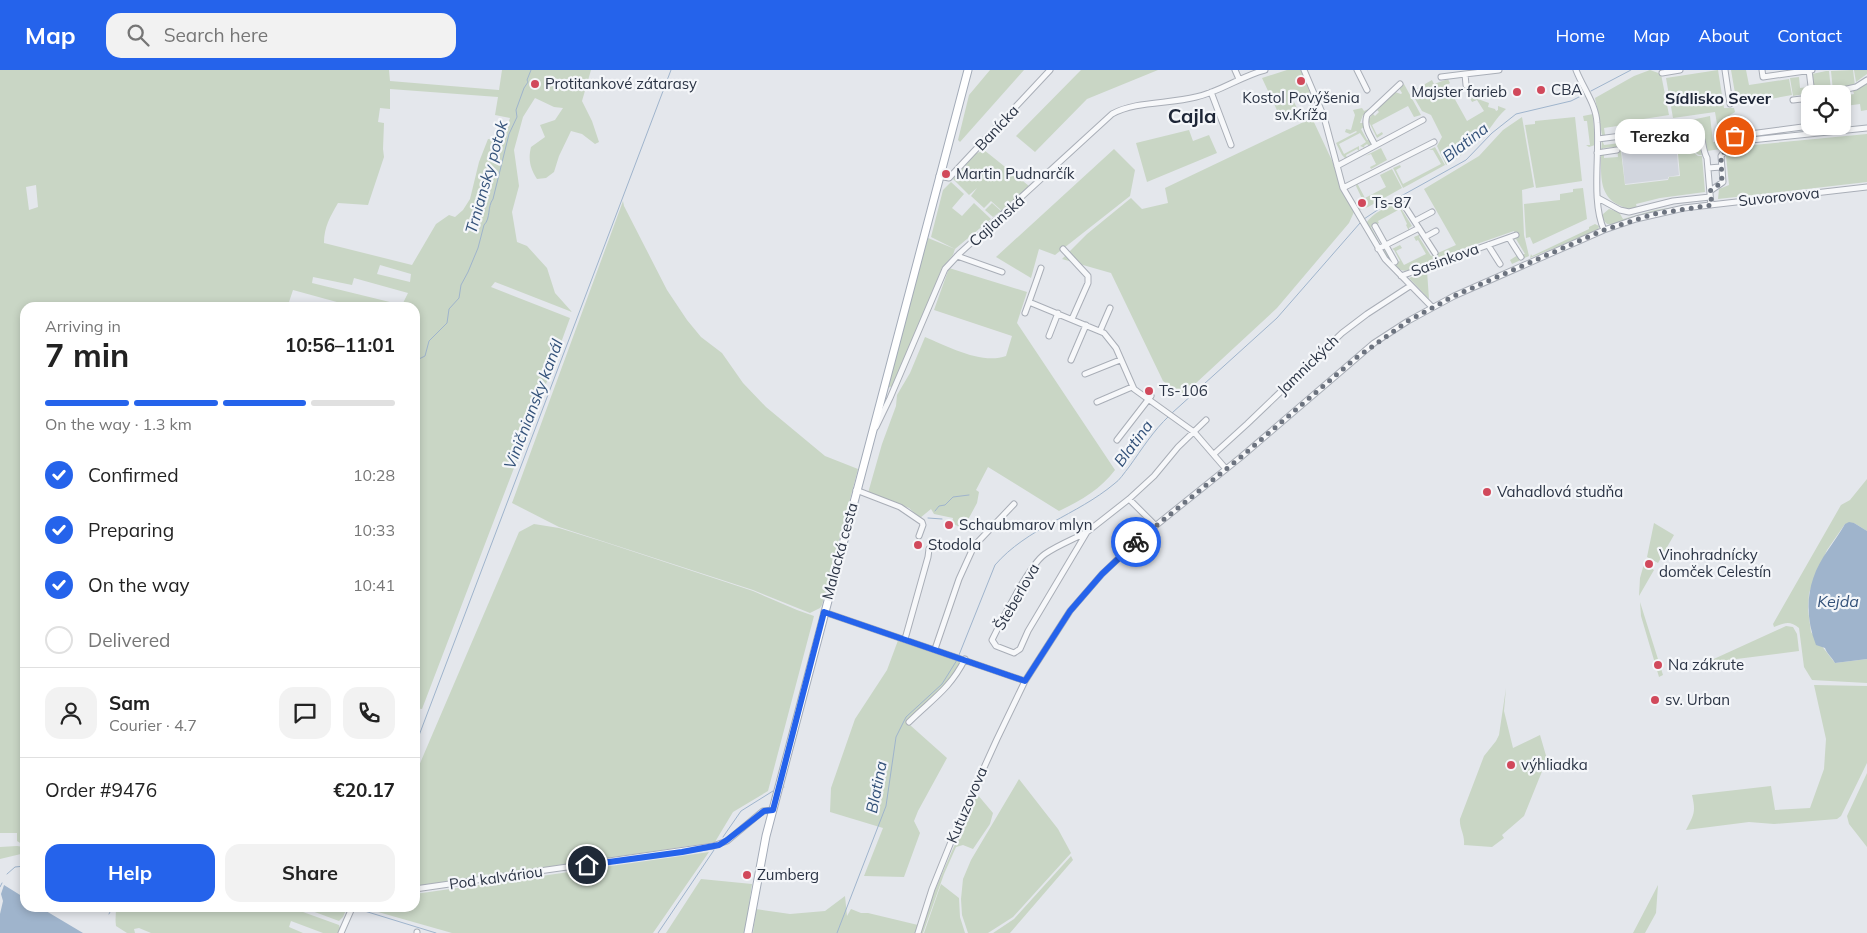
<!DOCTYPE html>
<html lang="en">
<head>
<meta charset="utf-8">
<style>
	:root { --surface:#fff; --page:#f2f2f2; --text:#222; --muted:#767676; --line:#e0e0e0; --accent:#2563eb }
	body { margin:0; font-family:Mulish,sans-serif; background:var(--page); color:var(--text); height:100vh; display:flex; flex-direction:column; font-size:19px; white-space:nowrap }
	* { box-sizing:border-box; margin:0 }
	p { font-size:16px; color:var(--muted) }
	.icon { flex:none; width:28px; height:28px; fill:none; stroke:currentColor; stroke-width:2; stroke-linecap:round; stroke-linejoin:round }
	.map { position:relative; flex:1; overflow:hidden }
	.panel { position:absolute; left:20px; top:232px; width:400px; height:610px; display:flex; flex-direction:column; background:var(--surface); border-radius:15px; box-shadow:0 2px 8px #0003 }
	.panel>* { flex:none }
	.buttons { position:absolute; left:1801px; top:15px; display:grid; gap:10px }
	.buttons a { display:grid; place-items:center; width:50px; height:50px; border-radius:10px; background:var(--surface); box-shadow:0 2px 8px #0003; font-size:25px }
	.pin { position:absolute; display:grid; place-items:center; width:42px; height:42px; color:#fff; margin:-21px; border:2px solid #fff; border-radius:50%; box-shadow:0 1px 5px #0007 }
	.courier { position:absolute; display:grid; place-items:center; width:50px; height:50px; margin:-25px; border:4px solid #2563eb; border-radius:50%; background:#fff; color:#222; box-shadow:0 1px 6px #0007 }
	.bubble { position:absolute; height:35px; border-radius:15px; background:var(--surface); box-shadow:0 2px 8px #0003; font-size:16px; font-weight:700; line-height:35px; text-align:center }
	.overview em { font-style:normal; font-weight:700 }
	.overview div { display:flex; flex-direction:column-reverse }
	.overview { display:flex; align-items:center; justify-content:space-between; height:85px; padding:0 25px }
	h1 { font-size:32px; font-weight:700; line-height:38px }
	.bar { display:grid; grid-template-columns:repeat(4,1fr); gap:8px 5px; align-content:center; height:60px; padding:0 25px }
	.bar i { height:6px; border-radius:4px; background:var(--line) }
	.bar .active { background:var(--accent) }
	.bar p { grid-column:span 4 }
	.line { display:flex; align-items:center; gap:12px; padding:0 25px; border-top:1px solid var(--line) }
	.line div { flex:1 }
	.round { display:grid; place-items:center; flex:none; width:52px; height:52px; border-radius:15px; background:var(--page) }
	ol { padding:0 25px; list-style:none }
	li { display:flex; align-items:center; gap:15px; height:55px }
	li p { margin-inline-start:auto }
	li .icon { padding:5px; border-radius:50%; background:var(--accent); color:#fff; stroke-width:4 }
	li:last-child { color:var(--muted) }
	li i { width:28px; height:28px; border:2px solid var(--line); border-radius:50% }
	.primary-button { display:flex; gap:10px; margin-top:auto; padding:10px 25px }
	.primary-button a { flex:1; height:58px; border-radius:15px; background:var(--accent); color:#fff; font-size:20px; font-weight:700; line-height:58px; text-align:center }
	.primary-button a+a { background:var(--page); color:var(--text) }
	header { display:flex; align-items:center; gap:30px; box-sizing:border-box; height:70px; padding:0 25px; background:var(--accent); color:#fff }
	header strong { font-size:24px }
	nav { display:flex; gap:28px; margin-inline-start:auto; font-size:18px }
	.search { width:350px; height:45px; background:var(--page); display:flex; align-items:center; gap:12px; box-sizing:border-box; padding:0 18px; border-radius:15px; color:var(--muted); font-size:19px }
	.map>svg:first-child { display:block }
	.built { fill:#d2d6de }
	.green { fill:#c9d6c5; fill-rule:evenodd }
	.water { fill:#9fb4cc }
	.lines { fill:none; stroke-linecap:round; stroke-linejoin:round }
	.stream { stroke:#9fb4cc; stroke-width:1 }
	.minor-casing { stroke:#a9aeb7; stroke-width:7 }
	.major-casing { stroke:#a3abb8; stroke-width:9 }
	.minor { stroke:#f7f8fa; stroke-width:5 }
	.major { stroke:#fff; stroke-width:7 }
	.done { stroke:#6c737f; stroke-width:5; stroke-dasharray:0 9 }
	.route { stroke:#2563eb; stroke-width:6 }
	.poi-dot { fill:#d1495b; stroke:#f4f6f9; stroke-width:2 }
	.labels { text-anchor:middle; stroke-width:4.5; stroke-linejoin:round; paint-order:stroke }
	.poi-label { font-size:15px; fill:#2b3445; stroke:#f4f6f9; text-anchor:start }
	.street-label { font-size:15px; fill:#2b3445; stroke:#f4f6f9 }
	.neighbourhood-label { font-size:16px; font-weight:bold; fill:#1d2536; stroke:#f4f6f9 }
	.water-label { font-size:16px; font-style:italic; fill:#34527a; stroke:#f4f6f9 }
	.district-label { font-size:20px; font-weight:bold; fill:#1d2536; stroke:#f4f6f9 }
</style>
</head>
<body>
<header>
<strong>Map</strong>
<div class="search"><svg class="icon" aria-label="search" viewBox="0 0 24 24"><circle cx="10" cy="10" r="6"/><path d="M15 15l6 6"/></svg>Search here</div>
<nav><a>Home</a><a>Map</a><a>About</a><a>Contact</a></nav>
</header>
<div class="map">
<svg width="1867" height="863" viewBox="0 0 1867 863">
	<rect width="100%" height="100%" fill="#e4e7ec"/>
	<path class="built" d="M1675,65L1679,105L1668,107V109L1625,114L1621,74L1635,73V69Z"/>
	<path class="green" d="M0,0H389L390,11L499,20L502,0H591L582,31L592,51L599,72L595,74L582,64L571,61L559,86L554,102L546,108L537,109C530,98 528,89 531,77L545,67L540,55L555,50L563,38L554,37L535,28L523,47L514,80L519,116L512,142L517,172L527,176L547,198L555,223L572,242L495,212L491,217L570,248L542,325L533,336L535,343L422,639L415,638V238L355,237L293,220L289,232L308,237L25,238V776L17,771V763H0ZM390,19L498,27L495,45L510,48L502,71L488,69L479,92L470,129L463,140L455,147L449,145L436,154L412,195L324,173C324,157 330,147 338,133L368,135L384,87L383,79L384,53L378,52L380,38L390,39ZM36,115L38,137L29,140L26,117ZM380,195L411,204L410,212L377,204ZM313,207L352,215L354,208L408,223L402,235L312,213Z
		M990,0H1024L960,72L958,70L969,25Z
		M1081,0H1158L1087,29L1035,82L1016,66Z
		M1287,0H1301L1310,23L1293,30L1298,40L1282,51L1262,8Z
		M1650,0L1661,4L1669,45L1637,50V53L1604,58L1605,65H1602L1595,28L1634,6Z
		M1718,0L1724,38H1734L1735,42L1724,49L1726,67L1721,79L1707,81L1702,54L1673,56V54L1710,46L1713,72H1720L1715,42L1673,48L1666,8Z
		M1731,0H1746L1749,15L1789,9L1792,25L1737,35Z
		M1853,0L1855,16L1833,21L1831,1Z
		M1854,0H1867V4L1856,12Z
		M1826,1H1829L1831,20L1813,23L1812,4Z
		M1799,7L1800,18L1808,17L1810,23L1793,26L1790,8Z
		M1448,9L1450,13L1447,15L1467,51L1484,41L1477,30L1472,32L1467,22L1476,25L1475,28L1489,33L1488,37L1495,39L1496,41L1498,40V36L1506,39C1495,48 1489,63 1478,71C1468,79 1458,89 1446,95L1437,76L1442,67L1431,45L1422,41L1411,22L1432,10L1434,14Z
		M1867,12V40L1861,41L1860,34L1845,36L1846,50H1851V58H1845L1843,55L1842,26L1854,24L1853,21Z
		M1404,14L1421,45L1414,47L1408,36L1372,55L1377,65L1382,62L1383,64L1377,68L1368,50L1373,44L1375,46L1379,42L1377,40L1395,22L1401,24L1402,23L1399,18Z
		M1362,38L1364,41L1371,38L1366,46L1363,45L1360,53H1363L1364,57L1361,59L1367,70L1370,69L1371,75L1369,76L1367,74L1364,76L1365,78L1360,76L1366,72L1360,63L1339,74L1344,84L1359,76V81L1357,79L1346,85L1347,88H1345L1342,85L1336,73L1357,62L1356,61L1350,64L1345,62L1346,59L1351,60L1355,45L1353,40Z
		M1593,44L1595,75L1589,77L1586,75H1590L1587,51H1584L1583,46Z
		M1522,47L1534,117L1522,120L1524,165L1529,186L1512,194L1510,190L1518,185L1525,184L1516,169L1514,170L1515,164L1514,161L1428,191L1429,194C1402,203 1402,206 1383,183V180L1386,179L1390,190L1393,189L1395,193L1400,191L1394,180L1392,179L1400,175L1402,178L1396,181L1404,195L1426,184L1418,170L1416,171L1414,167L1421,164L1419,167L1431,186L1456,175L1424,119L1479,86L1503,60Z
		M1575,47L1582,111L1536,118L1525,55L1535,54V51Z
		M1312,48L1335,97L1340,118L1354,142L1349,153L1277,238L1182,326L1163,311L1111,203L1062,189L1087,164L1131,128L1142,139L1168,133L1165,118Z
		M1690,59L1699,65L1702,85H1699L1693,81L1691,72L1684,73L1682,60Z
		M1189,60L1193,71L1209,65L1217,83L1147,112L1136,73Z
		M1867,64V112L1718,129L1719,119L1729,115L1726,86L1732,77Z
		M1602,70L1604,75L1620,73L1625,115L1668,110L1669,107L1680,106L1677,73H1679L1680,84L1694,83L1698,86H1702L1705,122L1660,128L1636,134L1637,138C1630,139 1627,139 1621,136C1599,127 1601,106 1601,85H1604V88L1618,87L1617,77L1603,78L1604,81H1601Z
		M1435,77L1445,95L1403,118L1393,98L1400,95L1401,97L1396,100L1403,114L1441,94L1433,80H1429Z
		M1381,78L1387,90L1371,99L1370,97L1376,94L1371,84L1365,86Z
		M1114,79L1135,100L1130,126L1055,185L1039,179L1031,208L996,187Z
		M984,80L1029,116L1002,141L991,131L984,138L971,126L977,118L969,125L953,109L958,103L961,105L959,103L975,84Z
		M1392,99L1402,118L1368,137L1359,140L1357,137L1364,133L1356,116L1357,113L1365,128L1386,117L1380,105Z
		M951,112L964,124L952,138L962,146L974,133L991,149L955,179L931,167L943,120Z
		M1583,118L1587,149L1533,174L1530,167L1526,168L1524,134L1560,130V124L1573,122V119Z
		M623,131L624,136L667,220L687,250L701,267L722,283L743,313L766,337L825,386L858,399L822,535L820,538L810,543L753,520L559,457L512,433Z
		M1397,132L1412,156L1409,158V161L1406,155L1407,154L1400,139L1378,151L1379,153L1371,157L1380,174H1382L1381,176L1379,175L1366,153C1373,143 1386,137 1397,132Z
		M1708,132L1654,142L1613,155L1607,154L1603,150V144L1609,139L1619,142L1623,149L1655,140Z
		M992,133L1001,141L993,147L985,140Z
		M1595,154L1599,156L1598,160L1530,188L1531,184L1532,186L1589,159V157Z
		M928,168L955,179L953,185L942,198L894,315L888,318L886,317Z
		M949,198L1027,222L1017,253L1115,400C1101,419 1080,431 1059,441L988,397L976,420L979,422L977,433L963,459L952,453L953,448L934,444L931,439L920,448L909,438L868,423L882,374L896,336L897,325L910,303L925,267C947,276 982,295 1006,286L1012,266L934,240Z
		M1427,201L1429,229L1409,208Z
		M1867,409V461L1854,453L1845,454L1827,480L1809,523L1808,540L1811,562L1835,593L1867,589V613L1812,610L1804,597L1799,558C1790,550 1784,553 1774,557L1773,554L1841,435L1850,430Z
		M1654,453L1674,465L1658,493L1647,487Z
		M534,454L559,458L604,472L753,521L797,540L814,546L768,721L733,742L715,772L415,817V705L519,462Z
		M1644,494L1654,500L1639,526L1640,508Z
		M1640,532L1663,605L1659,607L1641,546Z
		M1786,556L1793,557L1797,564L1799,581L1705,593Z
		M900,565L965,589L959,601L909,652L910,655L947,688L918,741L914,751L920,763L904,807L864,806L883,758L830,742L831,718L855,649L887,600Z
		M1814,615L1867,616V693L1841,746L1837,749L1774,754L1749,752L1686,760C1694,745 1696,742 1692,725L1771,716L1775,740L1810,738L1824,699L1826,669Z
		M1506,618L1504,641L1513,678L1540,665L1547,689L1524,746L1502,765L1504,768L1492,777L1464,775C1465,764 1459,758 1460,749L1484,686L1496,671L1499,665Z
		M1867,703V777L1849,754L1847,746Z
		M1019,709L1058,759L1071,783L1013,847L988,863H968L962,845L961,829L963,809L971,790Z
		M977,724L993,743L990,754L973,779L963,775L956,777L944,804L923,863H920L927,838Z
		M17,776L25,777V783L0,789V777Z
		M709,782L653,863H452L364,838H415V824Z
		M1071,786L1073,790L1010,863H993L1014,849Z
		M701,809L752,814L745,863H666Z
		M941,814L959,828L960,847L965,863H924Z
		M1658,815L1656,843L1645,863H1633Z
		M845,826L847,846L851,839L861,843H868L918,855L915,863H753L756,839L790,844L825,841Z
		M116,838H292L339,855L340,858L338,863H323L291,851L289,857L303,863H151L139,858L134,859L135,863H127L116,856C115,849 116,844 116,838Z
		M304,838H347L343,847L339,851Z"/>
	<path class="water" d="M1849,452L1854,453L1867,461V589L1835,593C1832,587 1827,584 1825,578L1816,575C1803,541 1807,509 1828,480C1834,471 1840,463 1845,454Z
		M4,815L25,828V838H41L83,863H0V844L3,831L1,824Z"/>
	<g class="lines">
		<path class="stream" d="M1591,21L1631,0
			M1364,149L1385,135L1466,90L1492,63L1516,44L1571,31L1583,25
			M415,288L419,289L425,286L429,271L447,253L449,239L459,228L461,215L468,202L478,178L484,155C491,148 487,137 493,129L509,64L517,47L516,40L524,18L528,12L527,10L531,0
			M1172,343L1277,248L1360,153
			M935,441L939,436L945,435L953,427L969,425
			M928,448L942,449
			M959,585L995,495C1027,458 1077,445 1114,414C1120,410 1124,403 1129,397C1142,379 1153,361 1169,346
			M415,676L671,0
			M783,717H784
			M723,767L741,741L773,721
			M7,804L15,797L25,796
			M0,817L2,813
			M358,839L436,863
			M109,844L112,838
			M658,863L714,780
			M837,863L886,736L896,667L906,647L942,614L957,590"/>
		<defs>
			<path id="minor" d="M1235,0L1239,9
				M1304,0L1324,47L1343,118L1385,189L1432,237
				M1357,0L1367,20
				M1576,0C1583,18 1596,34 1597,53C1600,84 1591,132 1604,160
				M1725,0L1730,34
				M1762,0L1763,7L1812,0
				M1809,0L1812,24
				M1662,3L1680,0
				M1441,7L1465,4
				M1466,15L1465,4L1499,0
				M1211,22L1231,75
				M1832,24L1838,21L1856,17L1867,10
				M1793,30L1810,28
				M1679,59L1682,78L1691,77
				M1598,69L1690,57C1706,61 1700,75 1707,88L1711,135
				M1732,72L1867,58
				M1375,75C1370,65 1363,57 1367,45L1400,14
				M1597,83L1617,80
				M1337,96L1423,50
				M1708,98L1721,97
				M939,106L949,108L1050,0
				M1343,118L1434,72
				M1710,121L1723,112L1721,86L1732,72V70L1735,66L1810,56
				M1598,128L1620,140L1629,142L1673,131L1710,127
				M1404,135L1435,183
				M1415,151L1432,142
				M1375,156L1395,192
				M1425,167L1436,161
				M1509,168L1521,187
				M1488,175L1500,194
				M1063,179L1088,206V213L1072,249
				M1378,179L1419,158
				M957,186L1002,202
				M1041,198L1029,232L1104,263L1116,278L1134,319L1194,362L1226,399
				M1401,206L1516,165
				M1025,243L1029,232
				M1100,261L1110,238
				M1049,266L1058,243
				M1071,290L1086,255
				M1085,304L1120,290
				M1097,332L1132,317
				M876,357L890,328L945,199L960,183L1112,44C1135,31 1170,34 1196,27C1220,22 1241,6 1265,0
				M1117,370L1151,326
				M1214,384L1247,354L1342,263L1367,244L1410,216
				M856,420L900,437L922,452L923,455L919,466
				M1129,429L1155,455
				M1087,462C1074,469 1058,475 1045,484C1030,494 1001,551 992,570L996,576L1014,583L1020,579L1028,561L1087,462L1129,429L1154,406L1178,377L1206,350
				M824,542L1025,611
				M905,569L928,487L929,479
				M935,579L959,509L974,476L1014,434
				M909,652C931,630 950,619 965,589
				M415,819L713,776L727,771L763,741L773,740
				M341,863L352,838
				M417,863V862
				M918,863L932,819L957,757L997,669L1025,611L1070,541L1102,504L1139,469L1241,387L1374,273L1408,251L1454,226L1604,160L1636,149L1684,138L1867,117"/>
			<path id="major" d="M748,863L766,766L968,0"/>
		</defs>
		<use href="#minor" class="minor-casing"/>
		<use href="#major" class="major-casing"/>
		<use href="#minor" class="minor"/>
		<use href="#major" class="major"/>
	</g>
	<g class="lines">
		<path class="done" d="M1136,472L1241,387L1356,288L1408,251L1454,226L1604,160L1654,144L1712,135L1710,121L1722,112L1721,86L1732,72V70L1735,66"/>
		<path class="route" d="M587,795L682,782L719,775L727,770L764,741L773,740L824,542L1025,611L1070,541L1102,504L1136,472"/>
	</g>
	<g class="poi-dot">
		<circle cx="1301" cy="11" r="5"/>
		<circle cx="535" cy="14" r="5"/>
		<circle cx="1541" cy="20" r="5"/>
		<circle cx="1517" cy="22" r="5"/>
		<circle cx="946" cy="104" r="5"/>
		<circle cx="1362" cy="133" r="5"/>
		<circle cx="1149" cy="321" r="5"/>
		<circle cx="1487" cy="422" r="5"/>
		<circle cx="949" cy="455" r="5"/>
		<circle cx="918" cy="475" r="5"/>
		<circle cx="1649" cy="494" r="5"/>
		<circle cx="1658" cy="595" r="5"/>
		<circle cx="1655" cy="630" r="5"/>
		<circle cx="1511" cy="695" r="5"/>
		<circle cx="747" cy="805" r="5"/>
	</g>
	<g class="labels">
		<g class="poi-label">
			<text x="545" y="19">Protitankové zátarasy</text>
			<text x="1551" y="25">CBA</text>
			<text x="1507" y="27" text-anchor="end">Majster farieb</text>
			<text x="1301" y="33" text-anchor="middle">Kostol Povýšenia<tspan x="1301" dy="17">sv.Kríža</tspan></text>
			<text x="956" y="109">Martin Pudnarčík</text>
			<text x="1372" y="138">Ts-87</text>
			<text x="1159" y="326">Ts-106</text>
			<text x="1497" y="427">Vahadlová studňa</text>
			<text x="959" y="460">Schaubmarov mlyn</text>
			<text x="928" y="480">Stodola</text>
			<text x="1659" y="490">Vinohradnícky<tspan x="1659" dy="17">domček Celestín</tspan></text>
			<text x="1668" y="600">Na zákrute</text>
			<text x="1665" y="635">sv. Urban</text>
			<text x="1521" y="700">výhliadka</text>
			<text x="757" y="810">Zumberg</text>
		</g>
		<g class="street-label">
			<text transform="translate(997 58) rotate(-47)" y="5">Banícka</text>
			<text transform="translate(1779 127) rotate(-6)" y="5">Suvorovova</text>
			<text transform="translate(997 151) rotate(-42)" y="5">Cajlanská</text>
			<text transform="translate(1445 190) rotate(-20)" y="5">Sasinkova</text>
			<text transform="translate(1308 295) rotate(-44)" y="5">Jamnických</text>
			<text transform="translate(840 481) rotate(-75)" y="5">Malacká cesta</text>
			<text transform="translate(1017 527) rotate(-60)" y="5">Šteberlova</text>
			<text transform="translate(967 735) rotate(-67)" y="5">Kutuzovova</text>
			<text transform="translate(496 808) rotate(-8)" y="5">Pod kalváriou</text>
		</g>
		<g class="neighbourhood-label">
			<text x="1718" y="34">Sídlisko Sever</text>
		</g>
		<g class="water-label">
			<text transform="translate(1465 72) rotate(-38)" y="6">Blatina</text>
			<text transform="translate(486 107) rotate(-74)" y="6">Trniansky potok</text>
			<text transform="translate(533 334) rotate(-69)" y="6">Viničniansky kanál</text>
			<text transform="translate(1133 373) rotate(-53)" y="6">Blatina</text>
			<text x="1838" y="537">Kejda</text>
			<text transform="translate(876 717) rotate(-79)" y="6">Blatina</text>
		</g>
		<g class="district-label">
			<text x="1192" y="53">Cajla</text>
		</g>
	</g>
</svg>
<div class="buttons">
<a><svg class="icon" aria-label="locate" viewBox="0 0 24 24"><circle cx="12" cy="12" r="6"/><path d="M12 2v4M12 18v4M2 12h4M18 12h4"/></svg></a>
</div>
<div class="pin" style="left:1735px;top:66px;background:#ea580c"><svg class="icon" aria-label="bag" viewBox="0 0 24 24"><path d="M5 8h14l-1 12H6zM9 8a3 3 0 0 1 6 0"/></svg></div>
<div class="pin" style="left:587px;top:795px;background:#1f2937"><svg class="icon" aria-label="home" viewBox="0 0 24 24"><path d="M3 11l9-7 9 7M6 9v11h12V9"/></svg></div>
<div class="courier" style="left:1136px;top:472px"><svg class="icon" aria-label="bike" viewBox="0 0 24 24"><circle cx="6" cy="16" r="4"/><circle cx="18" cy="16" r="4"/><path d="M6 16l4-8h5l3 8M10 8l3 8H6M13 5h3"/></svg></div>
<div class="bubble" style="left:1615px;top:49px;width:90px">Terezka</div>
<section class="panel">
<div class="overview"><div><h1>7 min</h1><p>Arriving in</p></div><em>10:56–11:01</em></div>
<div class="bar"><i class="active"></i><i class="active"></i><i class="active"></i><i></i><p>On the way · 1.3 km</p></div>
<ol>
<li><svg class="icon" aria-label="check" viewBox="0 0 24 24"><path d="M5 12l5 5 9-10"/></svg>Confirmed<p>10:28</p></li>
<li><svg class="icon" aria-label="check" viewBox="0 0 24 24"><path d="M5 12l5 5 9-10"/></svg>Preparing<p>10:33</p></li>
<li><svg class="icon" aria-label="check" viewBox="0 0 24 24"><path d="M5 12l5 5 9-10"/></svg>On the way<p>10:41</p></li>
<li><i></i>Delivered</li>
</ol>
<div class="line" style="height:90px"><a class="round"><svg class="icon" aria-label="person" viewBox="0 0 24 24"><circle cx="12" cy="8" r="4"/><path d="M4 21q1-7 8-7t8 7"/></svg></a><div><b>Sam</b><p>Courier · 4.7</p></div><a class="round"><svg class="icon" aria-label="chat" viewBox="0 0 24 24"><path d="M4 5h16v11H9l-5 4z"/></svg></a><a class="round"><svg class="icon" aria-label="phone" viewBox="0 0 24 24"><path d="M5 4h4l2 5-3 2q2 4 5 5l2-3 5 2v4C11 20 4 13 5 4z"/></svg></a></div>
<div class="line" style="height:65px"><div>Order #9476</div><b>€20.17</b></div>
<div class="primary-button"><a>Help</a><a>Share</a></div>
</section>
</div>
</body>
</html>
